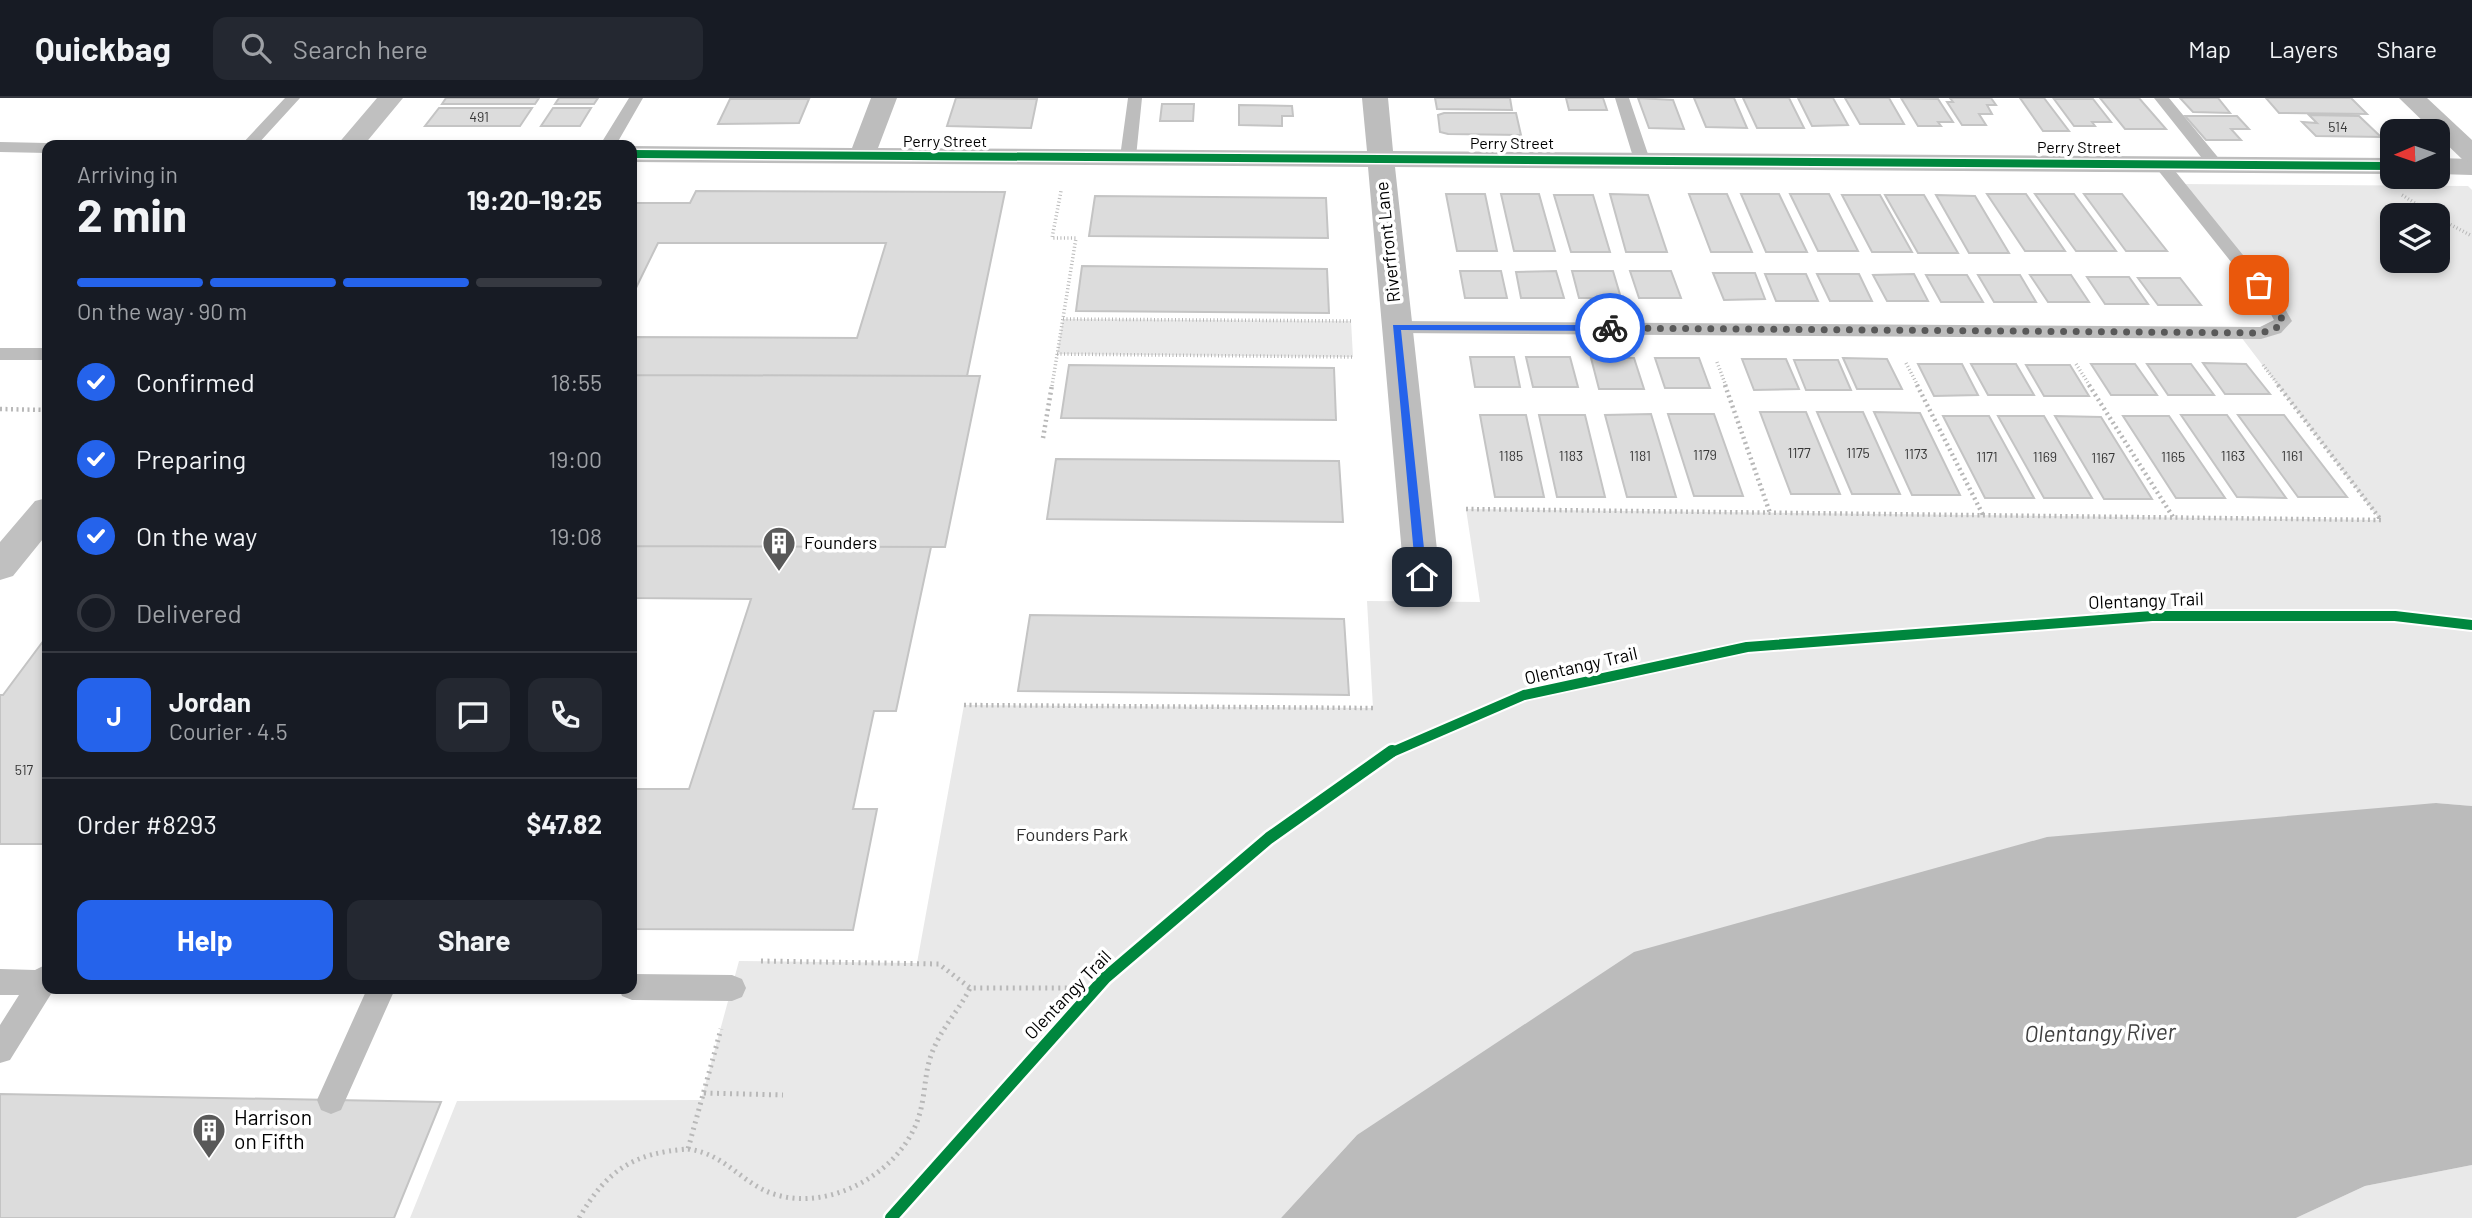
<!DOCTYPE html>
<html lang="en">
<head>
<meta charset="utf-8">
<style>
	:root { --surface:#171b24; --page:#242831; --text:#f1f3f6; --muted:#9ea1a6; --line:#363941; --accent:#2563eb }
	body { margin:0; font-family:Barlow,sans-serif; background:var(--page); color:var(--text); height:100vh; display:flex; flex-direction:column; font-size:26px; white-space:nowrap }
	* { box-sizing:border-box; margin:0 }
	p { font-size:23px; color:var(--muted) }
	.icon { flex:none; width:38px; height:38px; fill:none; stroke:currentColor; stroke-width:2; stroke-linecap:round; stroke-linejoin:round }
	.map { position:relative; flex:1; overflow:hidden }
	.panel { position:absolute; left:42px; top:42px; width:595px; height:854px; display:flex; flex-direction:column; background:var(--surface); border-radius:14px; box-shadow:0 4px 10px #0003 }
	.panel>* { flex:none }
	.needle { width:46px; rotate:268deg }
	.fabs { position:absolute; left:2380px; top:21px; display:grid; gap:14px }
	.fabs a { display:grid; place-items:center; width:70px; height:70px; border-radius:14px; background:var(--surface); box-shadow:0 4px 10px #0003; font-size:35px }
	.pin { position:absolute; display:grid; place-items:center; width:60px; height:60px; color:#fff; margin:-30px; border-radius:14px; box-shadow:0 4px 10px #0006 }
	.courier { position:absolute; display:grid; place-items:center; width:70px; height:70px; margin:-35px; border:5px solid #2563eb; border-radius:50%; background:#fff; color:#222; box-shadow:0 2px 9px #0007 }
	.overview em { font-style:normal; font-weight:700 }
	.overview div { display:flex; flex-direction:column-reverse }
	.overview { display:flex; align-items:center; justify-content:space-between; height:119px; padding:0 35px }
	h1 { font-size:46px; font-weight:700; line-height:52px }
	.bar { display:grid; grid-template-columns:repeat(4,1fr); gap:10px 7px; align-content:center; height:84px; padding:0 35px }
	.bar i { height:9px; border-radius:5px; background:var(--line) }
	.bar .on { background:var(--accent) }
	.bar p { grid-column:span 4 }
	.line { display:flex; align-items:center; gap:18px; padding:0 35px; border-top:2px solid var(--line) }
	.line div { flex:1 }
	.round { display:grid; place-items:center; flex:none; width:74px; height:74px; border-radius:14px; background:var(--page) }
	ol { padding:0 35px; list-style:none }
	li { display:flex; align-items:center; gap:21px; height:77px }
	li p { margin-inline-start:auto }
	li .icon { padding:7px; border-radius:50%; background:var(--accent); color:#fff; stroke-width:4 }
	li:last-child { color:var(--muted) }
	li i { width:38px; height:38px; border:4px solid var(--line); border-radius:50% }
	.cta { display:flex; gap:14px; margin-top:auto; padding:14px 35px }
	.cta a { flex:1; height:80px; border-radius:14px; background:var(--accent); color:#fff; font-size:28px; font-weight:700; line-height:80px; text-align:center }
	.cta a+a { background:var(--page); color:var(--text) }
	header { display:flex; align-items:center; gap:42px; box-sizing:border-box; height:98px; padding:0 35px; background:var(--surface); border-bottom:2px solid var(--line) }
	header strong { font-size:33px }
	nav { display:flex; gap:38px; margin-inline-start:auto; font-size:24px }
	.search { width:490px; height:63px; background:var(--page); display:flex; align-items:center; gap:18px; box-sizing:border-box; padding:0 24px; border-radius:14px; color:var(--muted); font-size:26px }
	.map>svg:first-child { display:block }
	.green { fill:#e9e9e9; fill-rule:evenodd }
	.water { fill:#bbb }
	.building { fill:#dcdcdc; stroke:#c4c4c4; stroke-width:2 }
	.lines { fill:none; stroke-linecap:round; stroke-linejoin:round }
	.path-far2 { stroke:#b8b8b8; stroke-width:3.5; stroke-dasharray:1 2.5; stroke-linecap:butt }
	.path-far1 { stroke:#b8b8b8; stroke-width:4.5; stroke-dasharray:2 3.5; stroke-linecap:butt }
	.path { stroke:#b8b8b8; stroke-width:5; stroke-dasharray:2 4.5; stroke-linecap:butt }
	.service { fill:#bdbdbd; fill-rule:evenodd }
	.minor { fill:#bdbdbd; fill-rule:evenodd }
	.tertiary { fill:#bdbdbd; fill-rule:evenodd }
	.secondary { fill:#c0c0c0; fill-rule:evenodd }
	.cycleway-far2-casing { stroke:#fff; stroke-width:11 }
	.cycleway-far1-casing { stroke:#fff; stroke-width:14 }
	.cycleway-casing { stroke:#fff; stroke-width:17 }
	.cycleway-far2 { stroke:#00873e; stroke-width:8 }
	.cycleway-far1 { stroke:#00873e; stroke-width:10 }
	.cycleway { stroke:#00873e; stroke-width:12 }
	.route { fill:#2563eb }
	.done { stroke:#595959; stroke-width:7; stroke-dasharray:0 12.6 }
	.labels { text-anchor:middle; stroke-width:7; stroke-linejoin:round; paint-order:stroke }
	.number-label { font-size:14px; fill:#373737 }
	.far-street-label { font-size:16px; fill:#000; stroke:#fff }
	.street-label { font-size:18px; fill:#000; stroke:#fff }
	.poi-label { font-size:18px; fill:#000; stroke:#fff; text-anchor:start }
	.park-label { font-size:18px; fill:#2e2e2e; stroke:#fff }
	.near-poi-label { font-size:21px; fill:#000; stroke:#fff; text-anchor:start }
	.near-water-label { font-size:23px; font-style:italic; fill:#3f3f3f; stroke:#fff }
</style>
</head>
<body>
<header>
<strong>Quickbag</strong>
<div class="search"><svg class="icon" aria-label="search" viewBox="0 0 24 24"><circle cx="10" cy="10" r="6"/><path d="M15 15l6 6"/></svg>Search here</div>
<nav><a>Map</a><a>Layers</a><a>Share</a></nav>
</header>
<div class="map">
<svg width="2472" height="1120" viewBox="0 0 2472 1120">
	<rect width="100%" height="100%" fill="#fff"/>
	<path class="green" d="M2178,86L2468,88L2472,92V708L2436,705L1357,1037L1281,1120H410L457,1003L701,1002L739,863L917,865L964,607L1373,610L1367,503L1480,504L1466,411L2380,422L2238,235H2261L2283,223ZM2392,117H2438V163H2392Z
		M1063,221L1351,223L1353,259L1057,256Z
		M2472,1067V1120H2296L2365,1088Z"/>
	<path class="water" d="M2436,705L2472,708V1067L2365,1088L2296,1120H1281L1357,1037L1634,854L2047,739Z"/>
	<path class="building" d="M446,0H539L535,6H442Z
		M559,0H598L594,6H555Z
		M956,0H967L1037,1L1031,30L947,28Z
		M1435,0H1510L1512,12L1437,11Z
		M1566,0H1603L1607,12H1569Z
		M1638,0L1673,2L1684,31L1649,30Z
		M1694,0H1734L1747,30L1706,29Z
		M1743,0H1789L1804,30H1757Z
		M1798,0H1833L1848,27L1812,28Z
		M1845,0H1889L1904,26H1860Z
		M1901,0L1938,1L1953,24H1938L1941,28H1918Z
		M1950,0H1991L1996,7H1987L1992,16H1979L1986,27H1962L1947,4H1953Z
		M2020,0H2044L2069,33H2043Z
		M2100,0H2139L2166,31H2125Z
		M2180,0H2218L2230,15L2193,14Z
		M2266,0H2351L2367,16L2279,15Z
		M730,1H809L799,25L718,26Z
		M2054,1H2093L2111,24H2092L2095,28H2074Z
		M1162,6H1194L1193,23H1160Z
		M1239,7L1292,8L1293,18H1282V28L1239,27Z
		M439,10H532L520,28H425Z
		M553,10H591L580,28H541Z
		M1444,15H1516L1521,37L1448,36L1440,34L1438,17Z
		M2309,17L2359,18L2381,39L2316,38L2302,24L2317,25Z
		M2185,18H2237L2249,31H2231L2241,42H2206Z
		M696,93L1005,94L967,278H980L945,449H931L896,613H874L853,711H877L853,832L632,831V691H689L751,501L632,500V239L857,240L886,145H658L632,198V105H690Z
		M1446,96H1485L1497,153H1457Z
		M1501,96H1539L1555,153H1514Z
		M1610,96L1648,97L1667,154H1626Z
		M1689,96H1727L1752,154H1711Z
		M1741,96H1779L1807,154H1766Z
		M1790,96H1829L1858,153H1818Z
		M1987,96H2026L2065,153H2025Z
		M2035,96H2074L2116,153H2076Z
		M2084,96H2122L2167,153H2126Z
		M1554,97H1593L1610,154H1571Z
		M1842,97H1880L1912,154H1872Z
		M1885,97H1924L1958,155H1918Z
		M1936,97L1975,98L2009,155H1969Z
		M1095,98L1326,100L1328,140L1089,138Z
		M1082,168L1327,171L1329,215L1076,213Z
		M1460,173H1501L1507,200H1465Z
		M1556,173L1564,200H1521L1516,174Z
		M1572,173H1613L1621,200H1579Z
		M1630,173H1671L1681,200H1639Z
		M1713,175H1755L1765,201L1724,202Z
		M1765,176H1806L1818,203H1776Z
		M1817,176H1859L1872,203H1830Z
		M1914,176L1928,203H1887L1873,177Z
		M1926,177H1967L1983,204H1941Z
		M1978,177H2020L2036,204H1994Z
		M2030,177H2071L2089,204H2048Z
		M2087,179H2129L2148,206H2105Z
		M2138,180H2180L2201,207H2158Z
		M1470,259H1514L1520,289H1475Z
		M1526,259H1570L1578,289H1533Z
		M1591,260H1634L1644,291H1599Z
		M1655,260H1699L1710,290H1665Z
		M1843,260L1887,261L1902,291H1857Z
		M1742,261H1786L1799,291L1754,292Z
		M1794,262H1838L1851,292H1806Z
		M2203,265L2246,266L2270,296H2225Z
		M1918,266H1962L1978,297L1934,298Z
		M1971,266H2016L2034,297H1988Z
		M2091,266H2135L2157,297H2111Z
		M2147,266H2191L2214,297H2168Z
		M1069,267L1334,270L1336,322L1061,320Z
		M2026,267H2070L2089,298H2044Z
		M632,277L980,278L945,449L632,448Z
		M1760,314H1806L1840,396H1791Z
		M1817,314H1863L1900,396H1852Z
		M1874,314L1920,315L1960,397H1912Z
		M1651,316L1676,399H1627L1605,317Z
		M1668,316H1714L1743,398H1694Z
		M1480,317H1526L1544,399H1495Z
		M1539,317H1585L1605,399H1557Z
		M2181,317H2227L2286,400L2237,399Z
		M2238,317H2284L2347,399H2298Z
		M1943,318H1989L2034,400H1985Z
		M1998,318H2044L2092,400H2044Z
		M2055,318L2101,319L2152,401H2104Z
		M2123,318H2169L2225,400H2176Z
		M1056,361L1339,363L1343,424L1047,421Z
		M1030,517L1344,521L1349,597L1018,593Z
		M47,538V746H0V597H3Z
		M0,996L441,1004L394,1120H0Z"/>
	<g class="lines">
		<path class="path-far2" d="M2402,97L2434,117
			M2438,120L2472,138
			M1063,221L1351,223
			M1057,256L1353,259
			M1717,264L1726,288
			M1906,265L1918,288
			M2076,266L2090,288
			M2263,267L2279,288
			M1052,288L1076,140H1052L1061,93"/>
		<path class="path-far1" d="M1725,287L1770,415
			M1917,287L1983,417
			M2089,287L2173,419
			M2278,287L2381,422
			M0,311L47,312
			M1043,340L1052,287
			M1466,411L2381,422
			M964,607L1373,610"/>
		<path class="path" d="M761,863L939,866L970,890H1095
			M704,995L783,997
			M688,1051C727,1056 743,1088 777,1097C833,1113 902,1073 919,1018C926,996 924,971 934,950C943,928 960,911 970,890
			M579,1120C607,1072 633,1055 688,1051L721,931"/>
		<path class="service" d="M285,0H300L257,47H241Z
			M629,0H643L616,47H600Z
			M1128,0H1142L1136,59L1128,64L1120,59Z
			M1615,0H1629L1650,62L1648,65L1642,67L1634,62Z
			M2154,0H2169L2221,63L2223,66L2221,69H2209Z
			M0,44L47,45L53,47H47V55L0,54Z
			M2161,61L2167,63L2281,204L2292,223L2281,235L2261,241L1397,235L1388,229L1397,223L2260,229L2274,222L2267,209L2153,66Z
			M0,250H47V262H0Z
			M47,866V891H58L57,894L51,896L10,962L0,965V927L19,897H0V871L35,872Z
			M632,876L732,877L742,881L746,890L742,899L732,903L632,902L622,898L619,891H632Z
			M367,891H395L341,1012L331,1016L321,1012L317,1002Z"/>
		<path class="minor" d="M871,0H897L878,50L1367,53L1362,0H1388L1393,53L2392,60V76L1395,69L1440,479L1435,488L1422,492L1409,488L1404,479L1368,69L632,64V48L852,50Z
			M2438,60L2472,61V77L2438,76Z"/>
		<path class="tertiary" d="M2399,0H2427L2472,42V64L2463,62L2438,38V33H2433Z"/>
		<path class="secondary" d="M377,0H403L364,47H337Z
			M47,400V436L13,478L0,482V444L35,403Z"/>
		<defs>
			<path id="cycleway-far2" d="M632,56L2392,68"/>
			<path id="cycleway-far1" d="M1390,655L1524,597L1747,549L2152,518H2395L2472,527"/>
			<path id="cycleway" d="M891,1120L1105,880L1269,740L1392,653"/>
		</defs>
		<use href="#cycleway-far2" class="cycleway-far2-casing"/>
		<use href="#cycleway-far1" class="cycleway-far1-casing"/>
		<use href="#cycleway" class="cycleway-casing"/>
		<use href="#cycleway-far2" class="cycleway-far2"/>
		<use href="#cycleway-far1" class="cycleway-far1"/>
		<use href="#cycleway" class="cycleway"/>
	</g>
	<path class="route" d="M1393,227H1610L1615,230L1610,233L1401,232L1427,479L1422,483L1416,479Z"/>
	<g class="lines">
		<path class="done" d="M1610,230L2261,235L2275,231L2283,223L2275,208L2259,187"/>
	</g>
	<defs>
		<symbol id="building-pin" viewBox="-11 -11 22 30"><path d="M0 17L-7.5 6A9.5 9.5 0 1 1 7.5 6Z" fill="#595959" stroke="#fff"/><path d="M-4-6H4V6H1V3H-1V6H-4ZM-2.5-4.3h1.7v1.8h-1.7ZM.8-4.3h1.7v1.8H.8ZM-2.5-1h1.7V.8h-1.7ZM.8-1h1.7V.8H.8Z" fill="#fff"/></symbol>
	</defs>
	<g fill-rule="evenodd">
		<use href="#building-pin" x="760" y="426" width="38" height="52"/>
		<use href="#building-pin" x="190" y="1013" width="38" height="52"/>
	</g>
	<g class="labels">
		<g class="number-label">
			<text x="479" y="24">491</text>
			<text x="2338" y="34">514</text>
			<text x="1799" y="360">1177</text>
			<text x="1858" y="360">1175</text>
			<text x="1916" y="361">1173</text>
			<text x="1705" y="362">1179</text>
			<text x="1511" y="363">1185</text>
			<text x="1571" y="363">1183</text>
			<text x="1640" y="363">1181</text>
			<text x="2233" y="363">1163</text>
			<text x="2292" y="363">1161</text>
			<text x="1987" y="364">1171</text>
			<text x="2045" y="364">1169</text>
			<text x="2173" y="364">1165</text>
			<text x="2103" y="365">1167</text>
			<text x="24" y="677">517</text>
		</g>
		<g class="far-street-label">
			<text x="945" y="49">Perry Street</text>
			<text x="1512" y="51">Perry Street</text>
			<text x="2079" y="55">Perry Street</text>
		</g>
		<g class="street-label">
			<text transform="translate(1388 144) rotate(-96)" y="6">Riverfront Lane</text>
			<text transform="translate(2146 503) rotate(-2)" y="6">Olentangy Trail</text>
			<text transform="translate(1581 568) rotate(-13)" y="6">Olentangy Trail</text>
			<text transform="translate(1068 897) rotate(-46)" y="6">Olentangy Trail</text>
		</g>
		<g class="poi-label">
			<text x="804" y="451">Founders</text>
		</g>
		<g class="park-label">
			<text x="1072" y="743">Founders Park</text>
		</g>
		<g class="near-poi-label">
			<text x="234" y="1027">Harrison<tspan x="234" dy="24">on Fifth</tspan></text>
		</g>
		<g class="near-water-label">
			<text transform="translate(2100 935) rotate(-1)" y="8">Olentangy River</text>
		</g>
	</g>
</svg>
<div class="fabs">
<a><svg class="needle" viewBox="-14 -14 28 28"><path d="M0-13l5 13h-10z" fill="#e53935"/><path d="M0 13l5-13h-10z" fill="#9ea1a6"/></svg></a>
<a><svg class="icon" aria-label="layers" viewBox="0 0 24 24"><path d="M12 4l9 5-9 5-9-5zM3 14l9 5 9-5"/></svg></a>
</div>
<div class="pin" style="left:2259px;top:187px;background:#ea580c"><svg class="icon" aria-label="bag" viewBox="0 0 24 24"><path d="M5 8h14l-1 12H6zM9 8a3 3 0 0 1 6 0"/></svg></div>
<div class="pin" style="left:1422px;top:479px;background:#1f2937"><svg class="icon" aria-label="home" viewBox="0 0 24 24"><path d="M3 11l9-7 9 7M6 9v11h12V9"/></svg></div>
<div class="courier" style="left:1610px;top:230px"><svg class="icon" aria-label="bike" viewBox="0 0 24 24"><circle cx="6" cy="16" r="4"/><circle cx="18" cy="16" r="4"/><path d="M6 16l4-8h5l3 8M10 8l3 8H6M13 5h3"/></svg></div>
<section class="panel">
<div class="overview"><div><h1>2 min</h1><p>Arriving in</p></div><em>19:20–19:25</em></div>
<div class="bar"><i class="on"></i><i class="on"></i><i class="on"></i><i></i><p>On the way · 90 m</p></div>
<ol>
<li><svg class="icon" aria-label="check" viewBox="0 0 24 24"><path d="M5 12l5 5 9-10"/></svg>Confirmed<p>18:55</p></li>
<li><svg class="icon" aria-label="check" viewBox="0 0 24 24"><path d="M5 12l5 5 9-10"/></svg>Preparing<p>19:00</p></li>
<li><svg class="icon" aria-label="check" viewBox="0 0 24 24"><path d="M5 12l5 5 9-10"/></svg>On the way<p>19:08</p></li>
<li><i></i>Delivered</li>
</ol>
<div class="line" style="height:126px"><b class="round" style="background:var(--accent);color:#fff">J</b><div><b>Jordan</b><p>Courier · 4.5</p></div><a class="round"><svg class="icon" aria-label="chat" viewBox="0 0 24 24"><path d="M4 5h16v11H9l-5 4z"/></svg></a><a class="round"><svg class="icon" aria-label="phone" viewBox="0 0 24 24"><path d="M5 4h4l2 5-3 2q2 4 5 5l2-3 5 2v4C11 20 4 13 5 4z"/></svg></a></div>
<div class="line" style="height:91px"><div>Order #8293</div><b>$47.82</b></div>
<div class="cta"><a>Help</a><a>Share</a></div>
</section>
</div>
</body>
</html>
